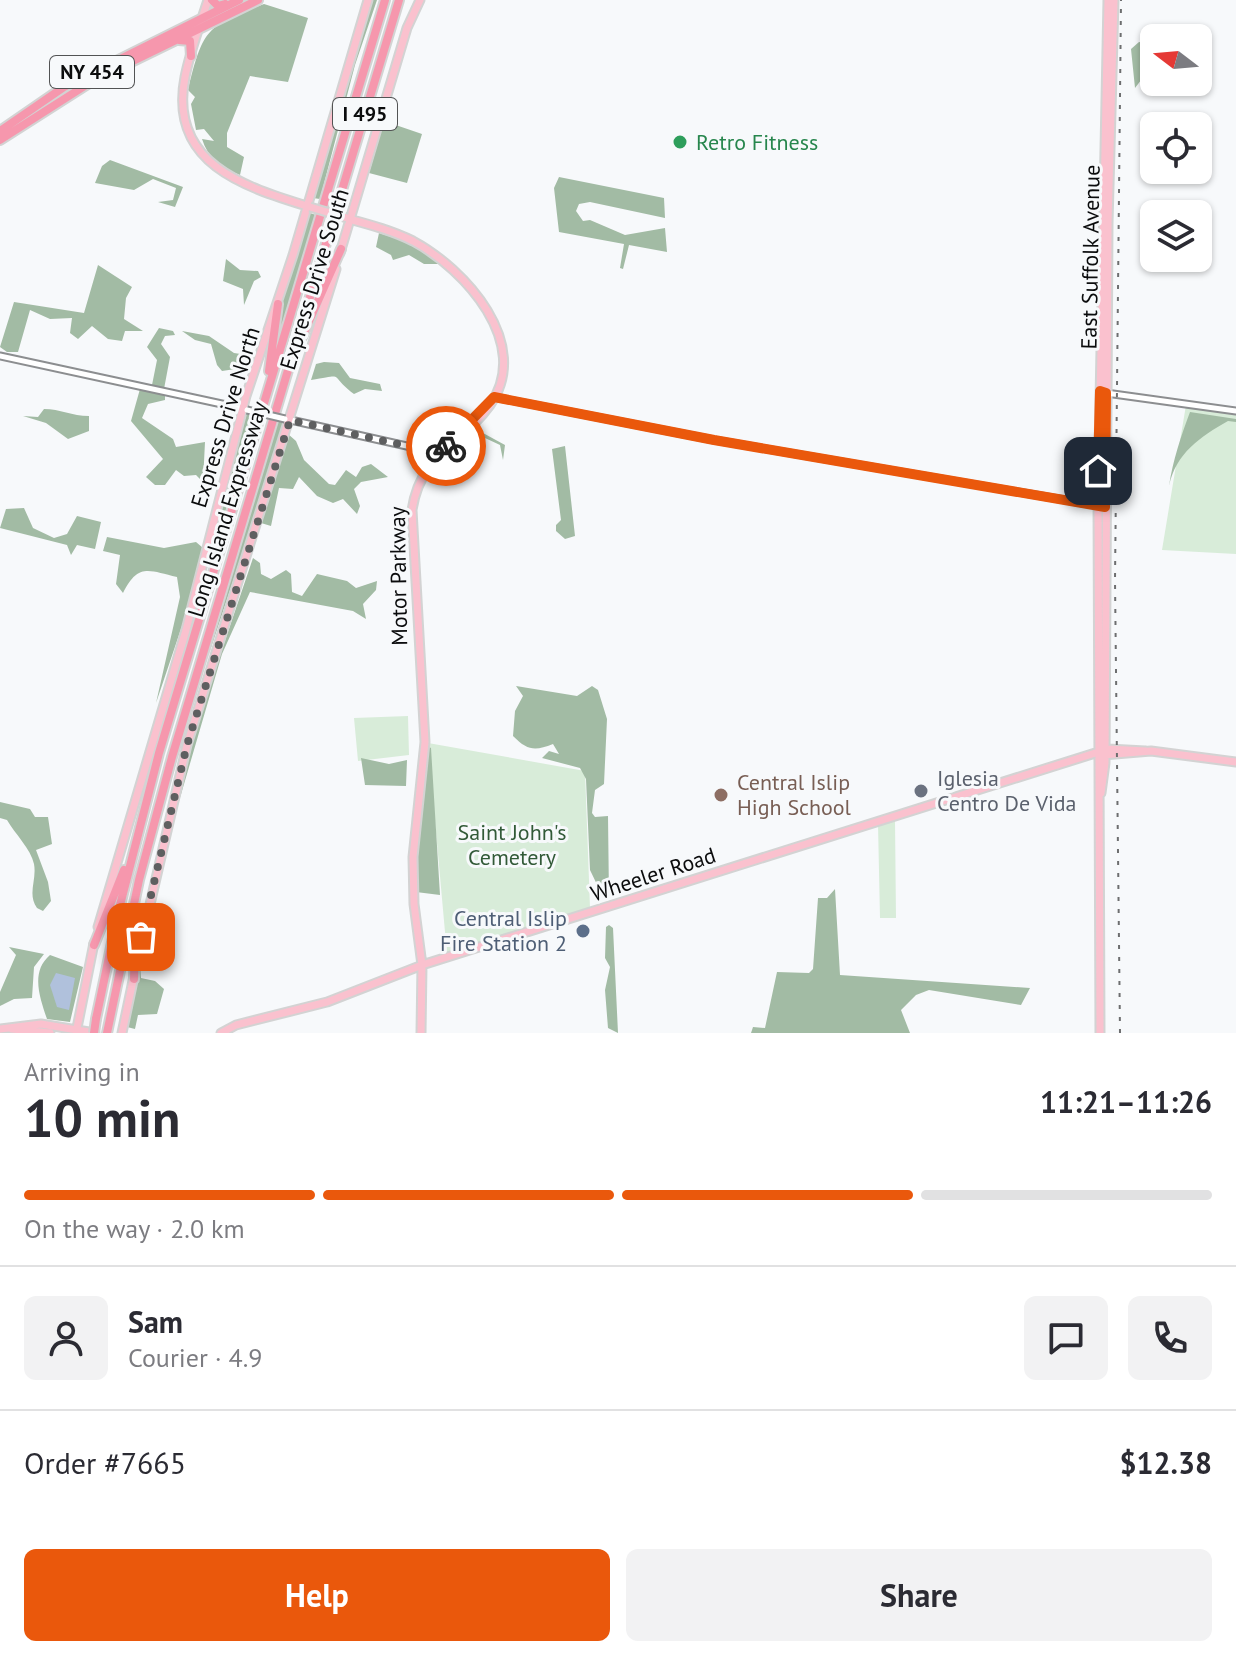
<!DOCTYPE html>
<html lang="en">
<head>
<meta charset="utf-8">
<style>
	:root { --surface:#fff; --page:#f2f2f3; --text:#2b2b33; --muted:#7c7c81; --line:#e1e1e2; --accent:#ea580c }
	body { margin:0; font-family:"PT Sans",sans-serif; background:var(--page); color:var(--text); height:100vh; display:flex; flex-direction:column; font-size:30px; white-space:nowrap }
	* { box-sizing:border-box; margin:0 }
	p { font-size:26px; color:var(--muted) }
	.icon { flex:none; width:44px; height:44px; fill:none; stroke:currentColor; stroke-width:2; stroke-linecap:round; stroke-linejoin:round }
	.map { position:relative; height:1033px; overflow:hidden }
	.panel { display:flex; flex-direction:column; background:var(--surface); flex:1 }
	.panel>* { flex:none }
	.needle { width:52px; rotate:286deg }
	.controls { position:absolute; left:1140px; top:24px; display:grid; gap:16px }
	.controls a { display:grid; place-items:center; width:72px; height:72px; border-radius:12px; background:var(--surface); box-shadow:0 2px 6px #0004; font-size:40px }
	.pin { position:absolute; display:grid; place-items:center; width:68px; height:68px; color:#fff; margin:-34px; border-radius:16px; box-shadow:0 4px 12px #0006 }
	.courier { position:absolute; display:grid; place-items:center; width:80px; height:80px; margin:-40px; border:6px solid #ea580c; border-radius:50%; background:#fff; color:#222; box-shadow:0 2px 10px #0007 }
	.overview em { font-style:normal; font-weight:800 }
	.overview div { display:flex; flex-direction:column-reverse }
	.overview { display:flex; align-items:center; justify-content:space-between; height:136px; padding:0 24px }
	h1 { font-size:52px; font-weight:800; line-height:60px }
	.bar { display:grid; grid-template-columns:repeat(4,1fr); gap:12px 8px; align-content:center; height:96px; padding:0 24px }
	.bar i { height:10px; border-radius:6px; background:var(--line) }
	.bar .selected { background:var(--accent) }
	.bar p { grid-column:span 4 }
	.line { display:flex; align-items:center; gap:20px; padding:0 24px; border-top:2px solid var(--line) }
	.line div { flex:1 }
	.round { display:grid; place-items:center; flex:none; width:84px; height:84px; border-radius:12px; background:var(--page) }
	.cta { display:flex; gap:16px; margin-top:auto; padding:16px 24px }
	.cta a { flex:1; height:92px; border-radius:12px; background:var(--accent); color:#fff; font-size:32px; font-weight:800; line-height:92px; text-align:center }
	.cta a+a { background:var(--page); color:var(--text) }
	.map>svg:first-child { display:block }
	.green { fill:#d8ecd9 }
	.forest { fill:#a2bba4 }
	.water { fill:#b0c1dc }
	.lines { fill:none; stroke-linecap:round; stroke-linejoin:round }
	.minor-casing { stroke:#8c8e90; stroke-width:9 }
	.major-casing { stroke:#d3d3d3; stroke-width:11 }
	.highway-casing { stroke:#d3d3d3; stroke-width:12 }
	.minor { stroke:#fff; stroke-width:5 }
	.major { stroke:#fac1ce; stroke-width:7 }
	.highway { stroke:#f697ad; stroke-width:8 }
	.rail { stroke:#6d6e6f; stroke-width:2; stroke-dasharray:4 8; stroke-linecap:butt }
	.minor-bridge-casing { stroke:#8c8e90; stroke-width:9; stroke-linecap:butt }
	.major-bridge-casing { stroke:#d3d3d3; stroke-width:11; stroke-linecap:butt }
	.highway-bridge-casing { stroke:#d3d3d3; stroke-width:12; stroke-linecap:butt }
	.minor-bridge { stroke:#fff; stroke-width:5 }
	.major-bridge { stroke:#fac1ce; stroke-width:7 }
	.highway-bridge { stroke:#f697ad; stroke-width:8 }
	.done { stroke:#5e5f60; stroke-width:8; stroke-dasharray:0 14.4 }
	.route { stroke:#ea580c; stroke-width:10 }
	.leisure-dot { fill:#2e9e5b; stroke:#f7f9fb; stroke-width:3 }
	.worship-dot { fill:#6b7280; stroke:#f7f9fb; stroke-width:3 }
	.education-dot { fill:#8d6e63; stroke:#f7f9fb; stroke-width:3 }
	.service-dot { fill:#5c6f8a; stroke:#f7f9fb; stroke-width:3 }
	.labels { text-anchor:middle; stroke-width:6; stroke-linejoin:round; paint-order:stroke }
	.shield { fill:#f7f9fb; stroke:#525354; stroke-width:2 }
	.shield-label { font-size:20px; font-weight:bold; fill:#0b0c0d }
	.leisure-label { font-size:22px; fill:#27864d; stroke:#f7f9fb; text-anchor:start }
	.street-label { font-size:22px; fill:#0b0c0d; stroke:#f7f9fb }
	.worship-label { font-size:22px; fill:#5b616d; stroke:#f7f9fb; text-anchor:start }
	.education-label { font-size:22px; fill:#785e54; stroke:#f7f9fb; text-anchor:start }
	.park-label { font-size:22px; fill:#325a38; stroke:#f7f9fb }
	.service-label { font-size:22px; fill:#4e5e75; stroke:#f7f9fb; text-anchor:end }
</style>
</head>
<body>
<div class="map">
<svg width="1236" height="1033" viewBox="0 0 1236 1033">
	<rect width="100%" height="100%" fill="#f7f9fb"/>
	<path class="green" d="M1186,405L1236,415V554L1162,550Z
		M408,716L409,755L358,761L354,718Z
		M428,743L585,771L590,908L447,954Z
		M895,820L896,918H880L878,824Z"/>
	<path class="forest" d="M371,0H377L355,65L320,199L313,198Z
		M264,4L308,18L288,82L250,76L227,133V147L244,157L240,175C221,168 208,158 202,139L214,141L204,129L196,130L191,104L195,97L188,90C203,29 206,26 264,4Z
		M1139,42L1154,44V73L1148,71L1135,88L1131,49Z
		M384,121L422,134L407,183L369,173Z
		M110,160L183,187L175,207L158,202L173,200L176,188L153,179L134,190L95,183L102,166Z
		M559,177L664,198L665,218L590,202L579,204L576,211L583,221L590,220L625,235L665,228L667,252L629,245L623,269L620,268L624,244L559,232L554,188Z
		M310,213L316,215L276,344L280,305Z
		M379,233L407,242L441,264H424L409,255L393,260L391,255L376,247Z
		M226,259L240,270L258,271L261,277L254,281L244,305L243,289L223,281Z
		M98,265L132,287L126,298L124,319L143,331H125L122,341L108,339L92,326L78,339L70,333L72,318L50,319L30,310L18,352H7L0,347L14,302L84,313Z
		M159,328L173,331L175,335L165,336L161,344L170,357L164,389L152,385L157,360L147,347Z
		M182,331L209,336L234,353L254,356L249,367L222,371L217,365L211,344L195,340Z
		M324,362L339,363L350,378L380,384L382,391L365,389L354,394C327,374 348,374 311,380L316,364Z
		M140,389L165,394V400L148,404L142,418L173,439L176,447L205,442L203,482L196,475L184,476L176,470L165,485H155L146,477L163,459L131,421Z
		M44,409C60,409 72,416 89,416V431L68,439L46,423L23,416L38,417Z
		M1190,412L1236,419V422L1228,421C1200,437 1176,453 1169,486C1173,460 1181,436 1190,412Z
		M244,413L254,417L210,562L216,520Z
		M278,421L285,423L208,657C230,578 252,499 278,421Z
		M472,427L505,445L503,460L500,445L485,438L478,446L482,454L475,466L442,468L427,475L440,455Z
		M288,434L296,441L304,460L329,484L335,485L346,470L356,477L362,467L371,464L388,477L361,482L354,489L360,506L357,514L343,499L333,503L317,496L299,477L293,489L279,488L271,526L261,523Z
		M565,446L575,536L565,539L556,531V525L561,520L552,449Z
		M24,508L33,528L54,538L67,534L77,516L101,522L95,549L77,545L71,555L67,545L0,528L6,509Z
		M107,537L164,548L196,542L203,548L183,623L156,703L180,597L177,577C148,570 138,563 123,593L116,584L120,555L103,551Z
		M253,558L260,563L261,574L271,579L286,570L291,574L292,592L302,596L317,574L347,581L356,588L377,581L376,590L363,604L366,619L353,611L250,592L222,654L163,856L192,738Z
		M516,686L577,696L592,686L598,690L607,719L604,784L595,790L592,813L595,817L608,816L609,898L603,897L590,870L586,779L580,768L542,758L549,751L559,754L553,744C535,751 528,751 513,736L515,711L523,696Z
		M427,746L431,748L440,895L416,892V857Z
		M361,758L389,764L407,760L406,786L365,785Z
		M0,802L30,809L35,817H48L52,844L36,850L48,882L51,901L43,911L37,908C27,894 37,880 34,864C31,849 15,834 7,820L0,818Z
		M835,889L840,975L1030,988L1021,1005L929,990L916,995L901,1010L910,1033H751L753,1027L765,1028L777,972L809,973L813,969L818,898H827Z
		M609,925L613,928L618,1033L608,1028L605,990L610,967L605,958L606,927Z
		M9,947L44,954L34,967L32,998L14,999L0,1006V992L16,955Z
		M50,955L83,967L70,1022L47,1019C40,998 30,972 50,955Z
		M140,965L141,978L155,981L164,989L157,1014L138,1015L135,1029L127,1027Z"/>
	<path class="water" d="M56,973L75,978L69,1010L57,1007L50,985Z"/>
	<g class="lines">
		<defs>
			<path id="minor" d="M0,356L245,409
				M1106,393L1236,411
				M494,397L714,440L1100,506
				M286,419L438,453"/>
			<path id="major" d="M208,0C200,25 190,51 185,77C168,164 245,187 310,207
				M349,219C371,225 393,231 413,241C465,269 533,344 490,405C461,446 421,452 412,510L425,742L413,857L414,904L422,965L421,1033
				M340,253L407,28L420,0
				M1103,755L1151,751L1236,762
				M1101,793L1105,763L1108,223L1114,0
				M98,927L186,630L246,396L293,255L368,0
				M138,956L187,745L336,269
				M0,1029L41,1024L95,1033
				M12,1029L50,1033
				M76,1033L94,943
				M122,1033L134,976
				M221,1033L236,1025L327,1002L422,965L1108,749L1145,751
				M1100,1033L1098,500L1108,0"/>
			<path id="highway" d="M212,0L218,6L225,4
				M179,40L190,41L191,56
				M0,131L64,87L239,0
				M0,140L94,80L258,0
				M302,337L341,249
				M269,371L278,304
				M94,945L124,870
				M134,979L136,911
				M96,1019L119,909L159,753L385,0
				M107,1033L139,880L172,757L399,0"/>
		</defs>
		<use href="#minor" class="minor-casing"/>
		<use href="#major" class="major-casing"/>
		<use href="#highway" class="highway-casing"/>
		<use href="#minor" class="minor"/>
		<use href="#major" class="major"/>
		<use href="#highway" class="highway"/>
		<path class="rail" d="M1120,1033L1115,580L1121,0"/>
		<defs>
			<path id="minor-bridge" d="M247,410L285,419"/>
			<path id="major-bridge" d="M310,207L347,218"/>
			<path id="highway-bridge" d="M94,1033L96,1019"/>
		</defs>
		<use href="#minor-bridge" class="minor-bridge-casing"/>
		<use href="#major-bridge" class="major-bridge-casing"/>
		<use href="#highway-bridge" class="highway-bridge-casing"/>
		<use href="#minor-bridge" class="minor-bridge"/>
		<use href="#major-bridge" class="major-bridge"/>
		<use href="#highway-bridge" class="highway-bridge"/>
	</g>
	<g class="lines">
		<path class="done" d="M141,937L187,745L290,420L438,453L446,446"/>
		<path class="route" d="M446,446L494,397L714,440L1105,507L1106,393L1100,391L1098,471"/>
	</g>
	<circle class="leisure-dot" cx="680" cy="142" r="8"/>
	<circle class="worship-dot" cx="921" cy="791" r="8"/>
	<circle class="education-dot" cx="721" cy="795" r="8"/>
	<circle class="service-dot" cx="583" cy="931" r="8"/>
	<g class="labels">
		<g class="shield">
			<rect x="50" y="56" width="84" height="32" rx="6"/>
			<rect x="333" y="98" width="64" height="32" rx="6"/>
		</g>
		<g class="shield-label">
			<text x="92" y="79">NY 454</text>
			<text x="365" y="121">I 495</text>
		</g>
		<g class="leisure-label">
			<text x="696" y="150">Retro Fitness</text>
		</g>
		<g class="street-label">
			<text transform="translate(1090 257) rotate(-89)" y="8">East Suffolk Avenue</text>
			<text transform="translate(314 279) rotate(-73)" y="8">Express Drive South</text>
			<text transform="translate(225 417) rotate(-73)" y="8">Express Drive North</text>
			<text transform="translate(227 509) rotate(-73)" y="8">Long Island Expressway</text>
			<text transform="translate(398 576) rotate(-91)" y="8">Motor Parkway</text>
			<text transform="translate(653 874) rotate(-18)" y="8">Wheeler Road</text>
		</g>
		<g class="worship-label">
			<text x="937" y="786">Iglesia<tspan x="937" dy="25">Centro De Vida</tspan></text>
		</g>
		<g class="education-label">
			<text x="737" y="790">Central Islip<tspan x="737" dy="25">High School</tspan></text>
		</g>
		<g class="park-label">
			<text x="512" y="840">Saint John's<tspan x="512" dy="25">Cemetery</tspan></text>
		</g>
		<g class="service-label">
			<text x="567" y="926">Central Islip<tspan x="567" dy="25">Fire Station 2</tspan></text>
		</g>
	</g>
</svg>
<div class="controls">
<a><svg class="needle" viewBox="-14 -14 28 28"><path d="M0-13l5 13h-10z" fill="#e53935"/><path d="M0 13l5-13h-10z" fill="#7c7c81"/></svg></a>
<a><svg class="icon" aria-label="locate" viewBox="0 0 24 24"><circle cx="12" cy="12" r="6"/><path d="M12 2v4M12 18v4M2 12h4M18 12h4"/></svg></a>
<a><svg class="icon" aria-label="layers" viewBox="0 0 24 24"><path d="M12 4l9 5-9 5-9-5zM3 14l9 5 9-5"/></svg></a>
</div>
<div class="pin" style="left:141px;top:937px;background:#ea580c"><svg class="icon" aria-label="bag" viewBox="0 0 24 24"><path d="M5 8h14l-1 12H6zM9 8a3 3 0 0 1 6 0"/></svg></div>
<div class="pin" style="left:1098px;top:471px;background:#1f2937"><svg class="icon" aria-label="home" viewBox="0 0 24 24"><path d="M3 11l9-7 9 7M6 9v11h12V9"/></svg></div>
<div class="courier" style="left:446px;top:446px"><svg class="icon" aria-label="bike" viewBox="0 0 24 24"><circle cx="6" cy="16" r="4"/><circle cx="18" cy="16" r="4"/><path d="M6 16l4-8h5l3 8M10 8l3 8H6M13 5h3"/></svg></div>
</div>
<section class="panel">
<div class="overview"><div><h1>10 min</h1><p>Arriving in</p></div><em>11:21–11:26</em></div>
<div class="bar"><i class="selected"></i><i class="selected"></i><i class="selected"></i><i></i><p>On the way · 2.0 km</p></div>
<div class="line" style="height:144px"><a class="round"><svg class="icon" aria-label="person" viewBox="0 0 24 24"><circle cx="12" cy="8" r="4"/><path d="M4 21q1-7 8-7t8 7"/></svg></a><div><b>Sam</b><p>Courier · 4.9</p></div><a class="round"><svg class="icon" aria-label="chat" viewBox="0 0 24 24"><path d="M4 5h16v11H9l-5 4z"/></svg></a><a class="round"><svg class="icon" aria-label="phone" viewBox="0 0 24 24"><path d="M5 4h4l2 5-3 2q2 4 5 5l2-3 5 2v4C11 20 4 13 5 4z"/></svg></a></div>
<div class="line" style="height:104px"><div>Order #7665</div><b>$12.38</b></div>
<div class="cta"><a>Help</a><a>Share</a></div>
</section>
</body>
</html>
